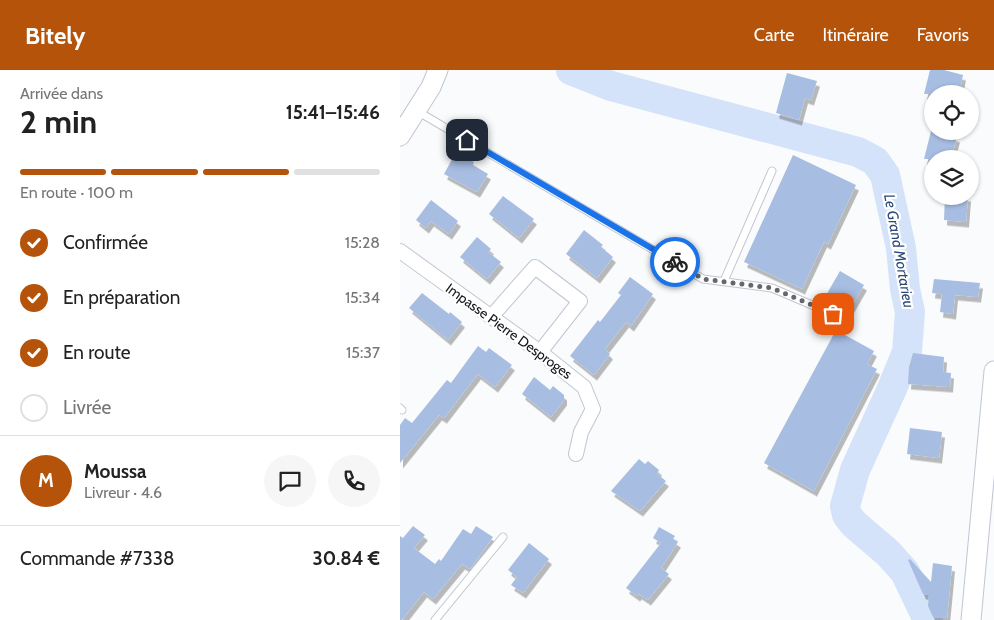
<!DOCTYPE html>
<html lang="fr">
<head>
<meta charset="utf-8">
<style>
	:root { --surface:#fff; --page:#f6f6f6; --text:#222; --muted:#767676; --line:#e0e0e0; --accent:#b45309 }
	body { margin:0; font-family:Cabin,sans-serif; background:var(--page); color:var(--text); height:100vh; display:flex; flex-direction:column; font-size:19px; white-space:nowrap }
	* { box-sizing:border-box; margin:0 }
	p { font-size:16px; color:var(--muted) }
	.icon { flex:none; width:28px; height:28px; fill:none; stroke:currentColor; stroke-width:2; stroke-linecap:round; stroke-linejoin:round }
	.map { position:relative; flex:1; overflow:hidden }
	.side { display:flex; flex-direction:column; background:var(--surface); width:400px }
	.side>* { flex:none }
	.fabs { position:absolute; left:524px; top:15px; display:grid; gap:10px }
	.fabs a { display:grid; place-items:center; width:55px; height:55px; border-radius:50%; background:var(--surface); box-shadow:0 1px 4px #0004; font-size:25px }
	.pin { position:absolute; display:grid; place-items:center; width:42px; height:42px; color:#fff; margin:-21px; border-radius:10px; box-shadow:0 2px 8px #0006 }
	.courier { position:absolute; display:grid; place-items:center; width:50px; height:50px; margin:-25px; border:4px solid #1a73e8; border-radius:50%; background:#fff; color:#222; box-shadow:0 1px 6px #0007 }
	.summary em { font-style:normal; font-weight:700 }
	.summary div { display:flex; flex-direction:column-reverse }
	.summary { display:flex; align-items:center; justify-content:space-between; height:85px; padding:0 20px }
	h1 { font-size:32px; font-weight:700; line-height:38px }
	.bar { display:grid; grid-template-columns:repeat(4,1fr); gap:8px 5px; align-content:center; height:60px; padding:0 20px }
	.bar i { height:6px; border-radius:4px; background:var(--line) }
	.bar .current { background:var(--accent) }
	.bar p { grid-column:span 4 }
	.line { display:flex; align-items:center; gap:12px; padding:0 20px; border-top:1px solid var(--line) }
	.line div { flex:1 }
	.round { display:grid; place-items:center; flex:none; width:52px; height:52px; border-radius:26px; background:var(--page) }
	ol { padding:0 20px; list-style:none }
	li { display:flex; align-items:center; gap:15px; height:55px }
	li p { margin-inline-start:auto }
	li .icon { padding:5px; border-radius:50%; background:var(--accent); color:#fff; stroke-width:4 }
	li:last-child { color:var(--muted) }
	li i { width:28px; height:28px; border:2px solid var(--line); border-radius:50% }
	header { display:flex; align-items:center; gap:30px; box-sizing:border-box; height:70px; padding:0 25px; background:var(--accent); color:#fff }
	header strong { font-size:24px }
	nav { display:flex; gap:28px; margin-inline-start:auto; font-size:18px }
	main { display:flex; flex:1; min-height:0 }
	.map>svg:first-child { display:block }
	.lines { fill:none; stroke-linecap:round; stroke-linejoin:round }
	.river { stroke:#d4e3f9; stroke-width:30 }
	.building { fill:#a7bde2; filter:url(#shadow) }
	.lane-casing { stroke:#c0c6d0; stroke-width:9 }
	.street-casing { stroke:#c0c6d0; stroke-width:16 }
	.secondary-casing { stroke:#c0c6d0; stroke-width:21 }
	.lane { stroke:#fff; stroke-width:7 }
	.street { stroke:#fff; stroke-width:14 }
	.secondary { stroke:#fff; stroke-width:19 }
	.done { stroke:#656769; stroke-width:5; stroke-dasharray:0 9 }
	.route { stroke:#1a73e8; stroke-width:6 }
	.labels { text-anchor:middle; stroke-width:4.5; stroke-linejoin:round; paint-order:stroke }
	.street-label { font-size:14px; fill:#15171a; stroke:#fff }
	.water-label { font-size:15px; font-style:italic; fill:#284877; stroke:#fff }
</style>
</head>
<body>
<header>
<strong>Bitely</strong>
<nav><a>Carte</a><a>Itinéraire</a><a>Favoris</a></nav>
</header>
<main>
<section class="side">
<div class="summary"><div><h1>2 min</h1><p>Arrivée dans</p></div><em>15:41–15:46</em></div>
<div class="bar"><i class="current"></i><i class="current"></i><i class="current"></i><i></i><p>En route · 100 m</p></div>
<ol>
<li><svg class="icon" aria-label="check" viewBox="0 0 24 24"><path d="M5 12l5 5 9-10"/></svg>Confirmée<p>15:28</p></li>
<li><svg class="icon" aria-label="check" viewBox="0 0 24 24"><path d="M5 12l5 5 9-10"/></svg>En préparation<p>15:34</p></li>
<li><svg class="icon" aria-label="check" viewBox="0 0 24 24"><path d="M5 12l5 5 9-10"/></svg>En route<p>15:37</p></li>
<li><i></i>Livrée</li>
</ol>
<div class="line" style="height:90px"><b class="round" style="background:var(--accent);color:#fff">M</b><div><b>Moussa</b><p>Livreur · 4.6</p></div><a class="round"><svg class="icon" aria-label="chat" viewBox="0 0 24 24"><path d="M4 5h16v11H9l-5 4z"/></svg></a><a class="round"><svg class="icon" aria-label="phone" viewBox="0 0 24 24"><path d="M5 4h4l2 5-3 2q2 4 5 5l2-3 5 2v4C11 20 4 13 5 4z"/></svg></a></div>
<div class="line" style="height:65px"><div>Commande #7338</div><b>30.84 €</b></div>
</section>
<div class="map">
<svg width="594" height="550" viewBox="0 0 594 550">
	<defs>
		<filter id="shadow"><feDropShadow dx="3" dy="5.5" stdDeviation="0" flood-color="#0004"/></filter>
	</defs>
	<rect width="100%" height="100%" fill="#fafbfd"/>
	<g class="lines">
		<path class="river" d="M171,0L211,16L458,82L475,91L485,105L501,178L505,219L510,242L507,282L491,321L455,400L445,436L447,445L454,454L488,483L505,502L528,550"/>
	</g>
	<path class="building" d="M530,0H544L563,5L559,24H524Z
		M387,3L417,11L411,30L405,28L399,50L376,43Z
		M531,61H538L557,67L553,82L549,80L546,89H524Z
		M56,82L74,92L73,95L88,104L77,122L44,104Z
		M393,85L456,115L428,174L424,172L402,219L344,192Z
		M103,126L134,149L119,168L89,144Z
		M545,126H568L566,152L544,150Z
		M31,130L58,151L49,164L31,151L26,158L16,150Z
		M184,160L203,175L201,177L213,187L197,208L166,184Z
		M77,167L91,179L88,182L101,192L87,209L60,187Z
		M440,201L464,215L449,241L425,227Z
		M230,207L253,224L231,256L226,252L205,279L210,284L194,305L170,286L198,250L200,252L221,225L218,223Z
		M534,209L580,213L578,227L555,225L553,244L540,242L542,224L532,223Z
		M22,223L49,244L50,242L62,252L48,270L9,238Z
		M436,260L474,281L467,294L477,299L414,421L364,393Z
		M78,276L86,282L89,278L112,295L95,317L78,304L44,348L39,345L0,393V355L5,348L12,353L47,310L51,313Z
		M513,283L544,287L543,302L551,303L550,317L508,314L509,297Z
		M134,307L150,320L153,316L164,325V330L151,347L122,324Z
		M510,358L542,362L539,388L507,384Z
		M239,389L245,394L248,391L259,400L257,404L266,411L240,441L211,421Z
		M13,456L25,465L14,478L35,494L39,489L41,491L63,459L71,464L76,456L93,467L70,499L62,494L33,529L24,522L2,550H0V466L3,468Z
		M259,457L275,466L273,469L278,472L261,498L269,504L248,530L239,524L237,526L226,518L261,473L253,468Z
		M129,473L149,489L123,523L111,515L117,507L108,500Z
		M510,489L531,512L533,493L552,496L547,548L533,547L528,536L529,525L523,524L508,490Z"/>
	<g class="lines">
		<defs>
			<path id="lane" d="M17,41L303,209L372,218L433,244
				M324,211L372,101
				M0,338L2,340
				M35,550L103,467"/>
			<path id="street" d="M0,181L140,282L184,317L193,339L181,362L176,384
				M91,247L135,197L180,231L140,282"/>
			<path id="secondary" d="M0,66L31,17L38,0
				M571,550L594,301"/>
		</defs>
		<use href="#lane" class="lane-casing"/>
		<use href="#street" class="street-casing"/>
		<use href="#secondary" class="secondary-casing"/>
		<use href="#lane" class="lane"/>
		<use href="#street" class="street"/>
		<use href="#secondary" class="secondary"/>
	</g>
	<g class="lines">
		<path class="done" d="M275,192L303,209L372,218L433,244"/>
		<path class="route" d="M67,70L275,192"/>
	</g>
	<g class="labels">
		<g class="street-label">
			<text transform="translate(109 261) rotate(36)" y="5">Impasse Pierre Desproges</text>
		</g>
		<g class="water-label">
			<text transform="translate(499 181) rotate(80)" y="5">Le Grand Mortarieu</text>
		</g>
	</g>
</svg>
<div class="fabs">
<a><svg class="icon" aria-label="locate" viewBox="0 0 24 24"><circle cx="12" cy="12" r="6"/><path d="M12 2v4M12 18v4M2 12h4M18 12h4"/></svg></a>
<a><svg class="icon" aria-label="layers" viewBox="0 0 24 24"><path d="M12 4l9 5-9 5-9-5zM3 14l9 5 9-5"/></svg></a>
</div>
<div class="pin" style="left:433px;top:244px;background:#ea580c"><svg class="icon" aria-label="bag" viewBox="0 0 24 24"><path d="M5 8h14l-1 12H6zM9 8a3 3 0 0 1 6 0"/></svg></div>
<div class="pin" style="left:67px;top:70px;background:#1f2937"><svg class="icon" aria-label="home" viewBox="0 0 24 24"><path d="M3 11l9-7 9 7M6 9v11h12V9"/></svg></div>
<div class="courier" style="left:275px;top:192px"><svg class="icon" aria-label="bike" viewBox="0 0 24 24"><circle cx="6" cy="16" r="4"/><circle cx="18" cy="16" r="4"/><path d="M6 16l4-8h5l3 8M10 8l3 8H6M13 5h3"/></svg></div>
</div>
</main>
</body>
</html>
